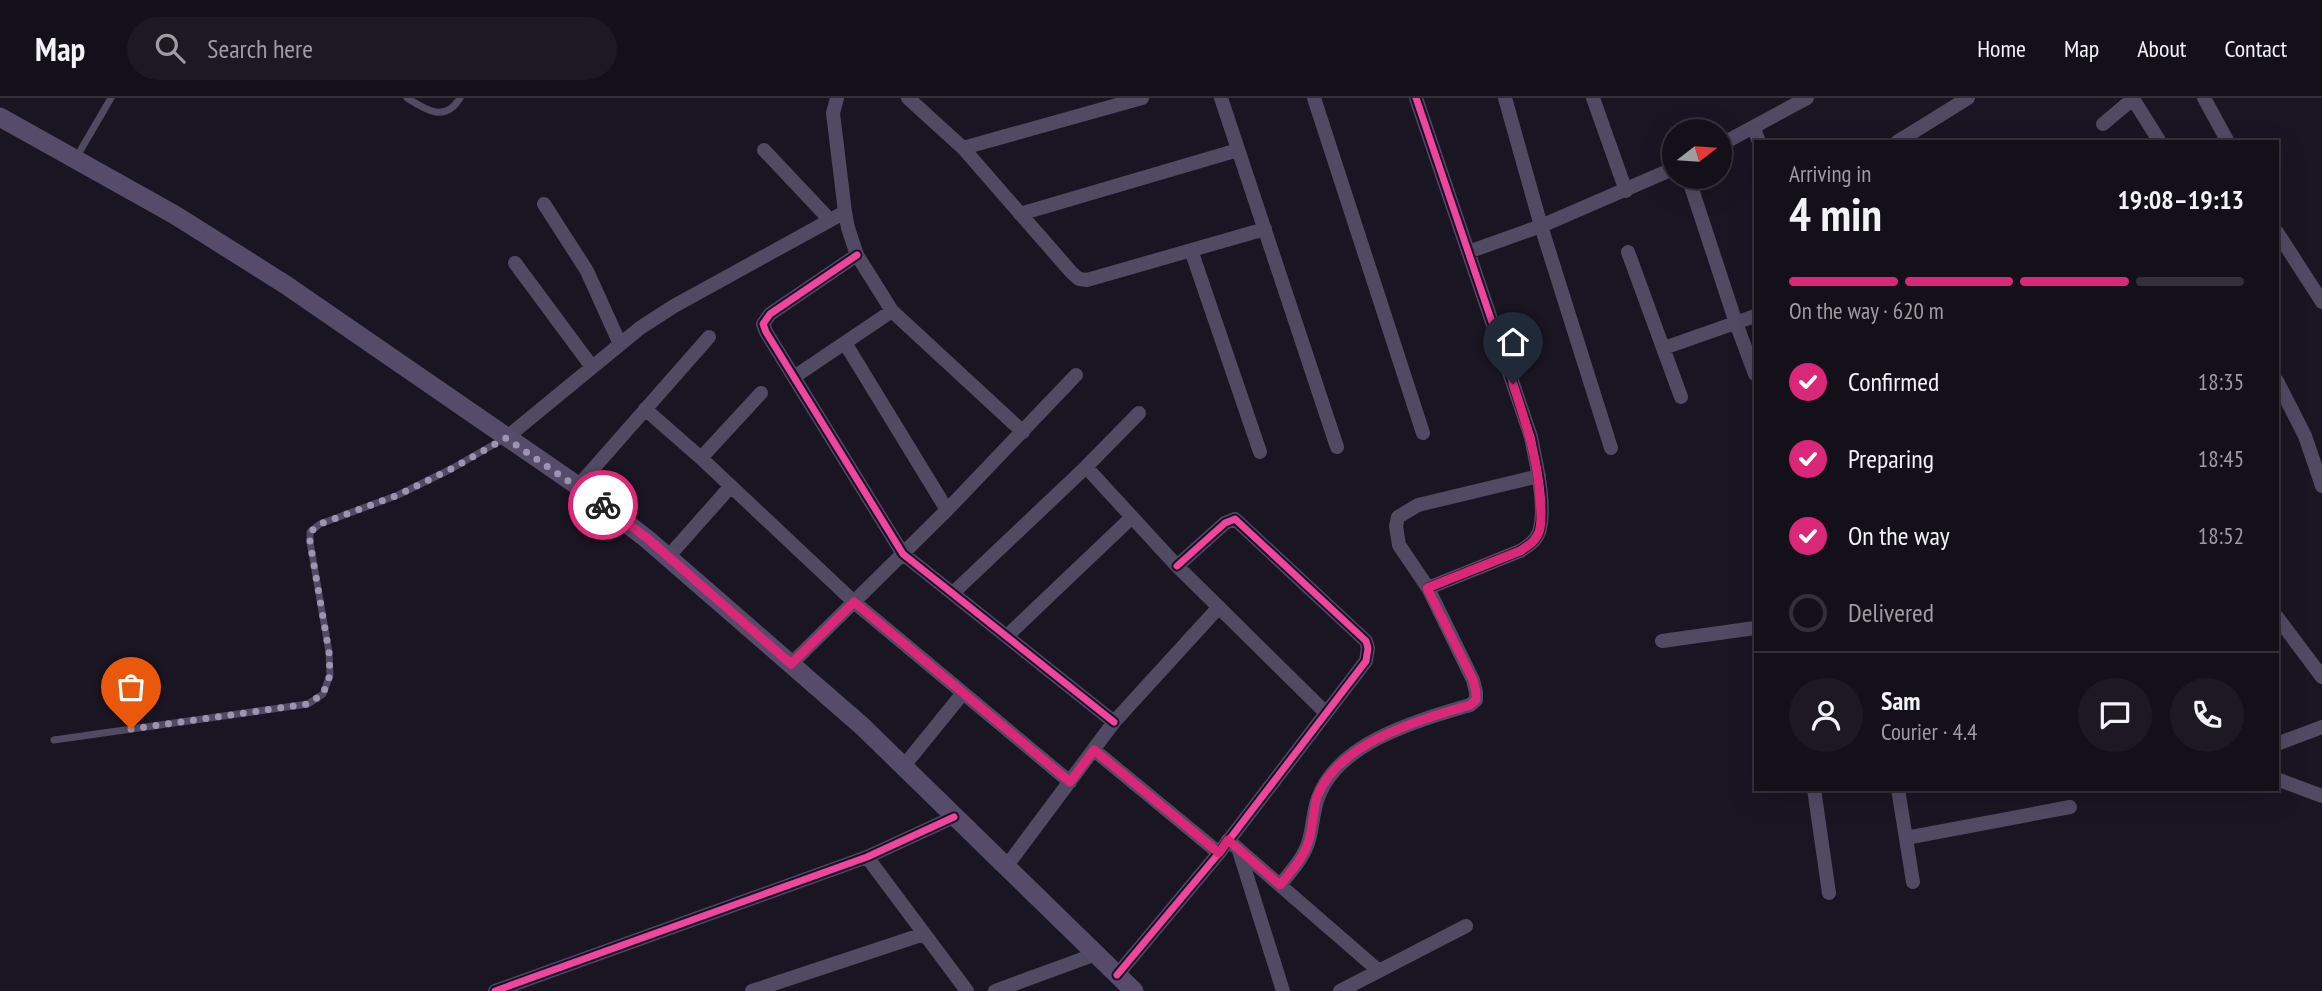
<!DOCTYPE html>
<html lang="en">
<head>
<meta charset="utf-8">
<style>
	:root { --surface:#14101a; --page:#1d1923; --text:#f1f3f6; --muted:#9d9da2; --line:#333039; --accent:#db2777 }
	body { margin:0; font-family:"PT Sans Narrow",sans-serif; background:var(--page); color:var(--text); height:100vh; display:flex; flex-direction:column; font-size:26px; white-space:nowrap }
	* { box-sizing:border-box; margin:0 }
	p { font-size:23px; color:var(--muted) }
	.icon { flex:none; width:38px; height:38px; fill:none; stroke:currentColor; stroke-width:2; stroke-linecap:round; stroke-linejoin:round }
	.map { position:relative; flex:1; overflow:hidden }
	.side { position:absolute; left:1754px; top:42px; width:525px; height:651px; display:flex; flex-direction:column; background:var(--surface); border-radius:0px; box-shadow:0 7px 28px #0002,0 0 0 2px var(--line) }
	.side>* { flex:none }
	.needle { width:46px; rotate:73deg }
	.fabs { position:absolute; left:1662px; top:21px; display:grid; gap:14px }
	.fabs a { display:grid; place-items:center; width:70px; height:70px; border-radius:50%; background:var(--surface); box-shadow:0 7px 28px #0002,0 0 0 2px var(--line); font-size:35px }
	.pin { position:absolute; display:grid; place-items:center; width:60px; height:60px; color:#fff; margin:-72px -30px; border-radius:50% 50% 50% 0; rotate:-45deg; box-shadow:0 0 7px #0007 }
	.pin .icon { rotate:45deg }
	.courier { position:absolute; display:grid; place-items:center; width:70px; height:70px; margin:-35px; border:5px solid #db2777; border-radius:50%; background:#fff; color:#222; box-shadow:0 2px 9px #0007 }
	.overview em { font-style:normal; font-weight:700 }
	.overview div { display:flex; flex-direction:column-reverse }
	.overview { display:flex; align-items:center; justify-content:space-between; height:119px; padding:0 35px }
	h1 { font-size:46px; font-weight:700; line-height:52px }
	.bar { display:grid; grid-template-columns:repeat(4,1fr); gap:10px 7px; align-content:center; height:84px; padding:0 35px }
	.bar i { height:9px; border-radius:5px; background:var(--line) }
	.bar .selected { background:var(--accent) }
	.bar p { grid-column:span 4 }
	.line { display:flex; align-items:center; gap:18px; padding:0 35px; border-top:2px solid var(--line) }
	.line div { flex:1 }
	.round { display:grid; place-items:center; flex:none; width:74px; height:74px; border-radius:37px; background:var(--page) }
	ol { padding:0 35px; list-style:none }
	li { display:flex; align-items:center; gap:21px; height:77px }
	li p { margin-inline-start:auto }
	li .icon { padding:7px; border-radius:50%; background:var(--accent); color:#fff; stroke-width:4 }
	li:last-child { color:var(--muted) }
	li i { width:38px; height:38px; border:4px solid var(--line); border-radius:50% }
	header { display:flex; align-items:center; gap:42px; box-sizing:border-box; height:98px; padding:0 35px; background:var(--surface); border-bottom:2px solid var(--line) }
	header strong { font-size:33px }
	nav { display:flex; gap:38px; margin-inline-start:auto; font-size:24px }
	.search { width:490px; height:63px; background:var(--page); display:flex; align-items:center; gap:18px; box-sizing:border-box; padding:0 24px; border-radius:38px; color:var(--muted); font-size:26px }
	.map>svg:first-child { display:block }
	.lines { fill:none; stroke-linecap:round; stroke-linejoin:round }
	.lane { stroke:#504a63; stroke-width:7 }
	.street { stroke:#504a63; stroke-width:14 }
	.secondary { stroke:#564c69; stroke-width:19 }
	.cycleway-casing { stroke:#190f28; stroke-width:11 }
	.cycleway { stroke:#ed469a; stroke-width:7 }
	.done { stroke:#9d93b2; stroke-width:7; stroke-dasharray:0 12.6 }
	.route { stroke:#db2777; stroke-width:9 }
</style>
</head>
<body>
<header>
<strong>Map</strong>
<div class="search"><svg class="icon" aria-label="search" viewBox="0 0 24 24"><circle cx="10" cy="10" r="6"/><path d="M15 15l6 6"/></svg>Search here</div>
<nav><a>Home</a><a>Map</a><a>About</a><a>Contact</a></nav>
</header>
<div class="map">
<svg width="2322" height="893" viewBox="0 0 2322 893">
	<rect width="100%" height="100%" fill="#1a1522"/>
	<g class="lines">
		<path class="lane" d="M407,0C426,12 445,25 460,0
			M76,60L111,0
			M54,642L308,606L323,596L330,577L329,554L310,444V434L320,426L398,397L451,371L505,340"/>
		<path class="street" d="M837,0L833,15L845,114L848,130L857,157L892,213L1023,334
			M908,0L963,50L1072,175L1079,181L1087,182L1265,131
			M1221,0L1337,349
			M1314,0L1423,335
			M1416,0L1531,339C1536,365 1547,408 1539,434C1536,443 1528,448 1520,453L1428,490
			M1505,0L1541,128L1611,350
			M1593,0L1626,93
			M2204,0L2228,44
			M2133,1L2160,44
			M2103,26L2134,0
			M1754,30L1759,44
			M1897,44L1968,0
			M1720,47L1807,0
			M963,50L1142,0
			M764,52L830,122
			M1688,79L1736,225L1755,276
			M544,106L587,173L620,246
			M1020,116L1238,52
			M2277,134L2322,204
			M1191,152L1260,354
			M1468,154L1541,128L1675,70
			M1628,154L1681,299
			M857,157L770,216L763,226L766,234L903,456L1114,624
			M515,165L592,269
			M845,245L947,412
			M1664,250L1755,218
			M794,279L892,213
			M2277,283L2305,338L2322,388
			M645,311L701,360L854,504L1070,684
			M506,340L640,230L674,208L845,114
			M701,360L761,295
			M1086,369L1177,468L1326,615
			M578,388L709,239
			M668,459L731,388
			M953,495L1086,369L1139,315
			M2277,519L2322,579
			M1007,538L1132,419
			M1662,543L1755,530
			M791,566L947,412L1076,277
			M2277,646L2322,629
			M1094,652L1219,755
			M903,669L963,595
			M2277,681L2322,698
			M1814,691L1829,795
			M1898,691L1913,784
			M1906,740L2070,709
			M1228,742L1379,873
			M1239,753L1283,893
			M867,759L967,893
			M1006,769L1114,624L1219,509
			M1280,787C1291,773 1304,760 1309,742C1313,728 1313,713 1318,700C1338,644 1419,622 1470,607L1476,602V594L1473,582L1428,490L1399,447L1396,428L1398,419L1418,407L1539,378
			M1117,877L1219,755L1366,563L1368,550L1366,543L1235,421L1225,425L1177,468
			M495,893L867,759L954,719
			M752,893L924,836
			M995,893L1096,856
			M1340,893L1466,828"/>
		<path class="secondary" d="M0,19L175,117L286,187L578,388L647,441L862,628L1134,893"/>
		<defs>
			<path id="cycleway" d="M1416,0L1531,339C1536,365 1547,408 1539,434C1536,443 1528,448 1520,453L1428,490
				M857,157L770,216L763,226L766,234L903,456L1114,624
				M1117,877L1219,755L1366,563L1368,550L1366,543L1235,421L1225,425L1177,468
				M495,893L867,759L954,719"/>
		</defs>
		<use href="#cycleway" class="cycleway-casing"/>
		<use href="#cycleway" class="cycleway"/>
	</g>
	<g class="lines">
		<path class="done" d="M131,631L308,606L323,596L330,577L329,554L310,444V434L320,426L398,397L451,371L506,340L603,407"/>
		<path class="route" d="M603,407L647,440L791,566L854,504L1070,684L1094,652L1219,755L1228,742L1280,787C1291,773 1304,760 1309,742C1313,728 1313,713 1317,699C1338,644 1420,622 1470,607L1476,602V594L1473,582L1427,490L1520,453C1528,448 1535,444 1539,434C1542,425 1541,412 1540,402C1538,361 1526,325 1513,286"/>
	</g>
</svg>
<div class="fabs">
<a><svg class="needle" viewBox="-14 -14 28 28"><path d="M0-13l5 13h-10z" fill="#e53935"/><path d="M0 13l5-13h-10z" fill="#9d9da2"/></svg></a>
</div>
<div class="pin" style="left:131px;top:631px;background:#ea580c"><svg class="icon" aria-label="bag" viewBox="0 0 24 24"><path d="M5 8h14l-1 12H6zM9 8a3 3 0 0 1 6 0"/></svg></div>
<div class="pin" style="left:1513px;top:286px;background:#1f2937"><svg class="icon" aria-label="home" viewBox="0 0 24 24"><path d="M3 11l9-7 9 7M6 9v11h12V9"/></svg></div>
<div class="courier" style="left:603px;top:407px"><svg class="icon" aria-label="bike" viewBox="0 0 24 24"><circle cx="6" cy="16" r="4"/><circle cx="18" cy="16" r="4"/><path d="M6 16l4-8h5l3 8M10 8l3 8H6M13 5h3"/></svg></div>
<section class="side">
<div class="overview"><div><h1>4 min</h1><p>Arriving in</p></div><em>19:08–19:13</em></div>
<div class="bar"><i class="selected"></i><i class="selected"></i><i class="selected"></i><i></i><p>On the way · 620 m</p></div>
<ol>
<li><svg class="icon" aria-label="check" viewBox="0 0 24 24"><path d="M5 12l5 5 9-10"/></svg>Confirmed<p>18:35</p></li>
<li><svg class="icon" aria-label="check" viewBox="0 0 24 24"><path d="M5 12l5 5 9-10"/></svg>Preparing<p>18:45</p></li>
<li><svg class="icon" aria-label="check" viewBox="0 0 24 24"><path d="M5 12l5 5 9-10"/></svg>On the way<p>18:52</p></li>
<li><i></i>Delivered</li>
</ol>
<div class="line" style="height:126px"><a class="round"><svg class="icon" aria-label="person" viewBox="0 0 24 24"><circle cx="12" cy="8" r="4"/><path d="M4 21q1-7 8-7t8 7"/></svg></a><div><b>Sam</b><p>Courier · 4.4</p></div><a class="round"><svg class="icon" aria-label="chat" viewBox="0 0 24 24"><path d="M4 5h16v11H9l-5 4z"/></svg></a><a class="round"><svg class="icon" aria-label="phone" viewBox="0 0 24 24"><path d="M5 4h4l2 5-3 2q2 4 5 5l2-3 5 2v4C11 20 4 13 5 4z"/></svg></a></div>
</section>
</div>
</body>
</html>
